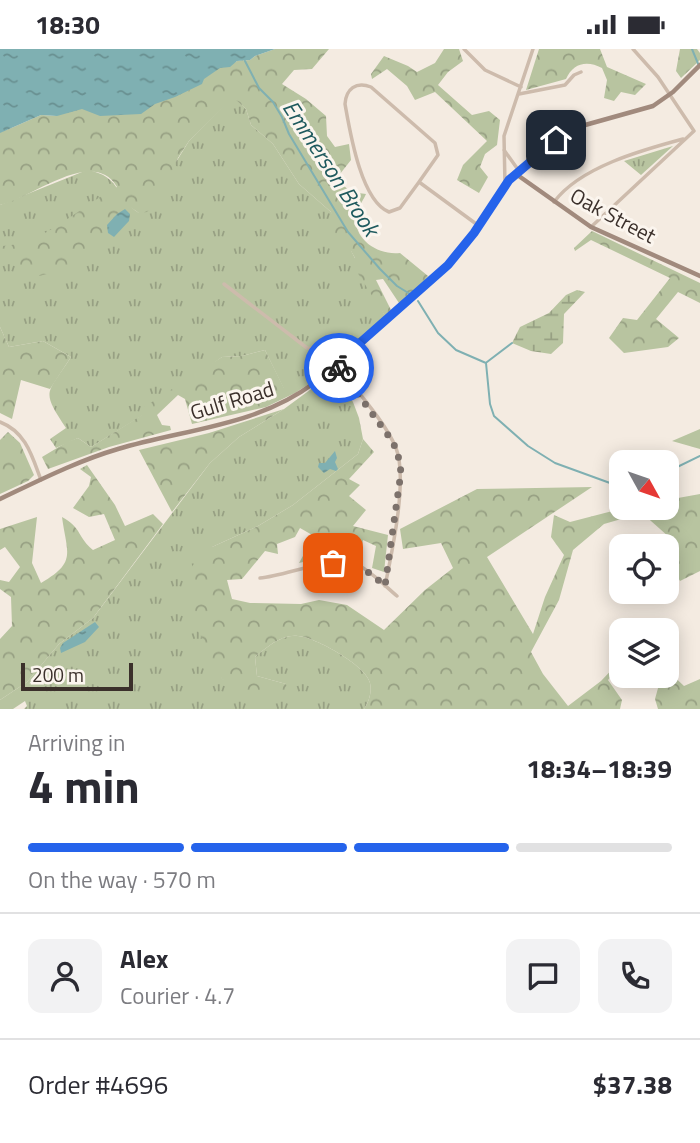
<!DOCTYPE html>
<html lang="en">
<head>
<meta charset="utf-8">
<style>
	:root { --surface:#fff; --page:#f2f2f3; --text:#2b2b33; --muted:#7c7c81; --line:#e1e1e2; --accent:#2563eb }
	body { margin:0; font-family:"Titillium Web",sans-serif; background:var(--page); color:var(--text); height:100vh; display:flex; flex-direction:column; font-size:26px; white-space:nowrap }
	* { box-sizing:border-box; margin:0 }
	p { font-size:23px; color:var(--muted) }
	.icon { flex:none; width:38px; height:38px; fill:none; stroke:currentColor; stroke-width:2; stroke-linecap:round; stroke-linejoin:round }
	.map { position:relative; height:660px; overflow:hidden }
	.details { display:flex; flex-direction:column; background:var(--surface); flex:1 }
	.details>* { flex:none }
	.needle { width:46px; rotate:130deg }
	.controls { position:absolute; left:609px; top:401px; display:grid; gap:14px }
	.controls a { display:grid; place-items:center; width:70px; height:70px; border-radius:14px; background:var(--surface); box-shadow:0 4px 18px #0003; font-size:35px }
	.scale { position:absolute; left:21px; bottom:18px; width:112px; box-sizing:border-box; padding-left:7px; border:4px solid #3b302b; border-top:0; font-size:19px; line-height:24px; white-space:nowrap; color:#3b302b; -webkit-text-stroke:5px #fbf5ee; paint-order:stroke }
	.pin { position:absolute; display:grid; place-items:center; width:60px; height:60px; color:#fff; margin:-30px; border-radius:14px; box-shadow:0 4px 10px #0006 }
	.courier { position:absolute; display:grid; place-items:center; width:70px; height:70px; margin:-35px; border:5px solid #2563eb; border-radius:50%; background:#fff; color:#222; box-shadow:0 2px 9px #0007 }
	.summary em { font-style:normal; font-weight:700 }
	.summary div { display:flex; flex-direction:column-reverse }
	.summary { display:flex; align-items:center; justify-content:space-between; height:119px; padding:0 28px }
	h1 { font-size:46px; font-weight:700; line-height:52px }
	.bar { display:grid; grid-template-columns:repeat(4,1fr); gap:10px 7px; align-content:center; height:84px; padding:0 28px }
	.bar i { height:9px; border-radius:5px; background:var(--line) }
	.bar .selected { background:var(--accent) }
	.bar p { grid-column:span 4 }
	.line { display:flex; align-items:center; gap:18px; padding:0 28px; border-top:2px solid var(--line) }
	.line div { flex:1 }
	.round { display:grid; place-items:center; flex:none; width:74px; height:74px; border-radius:14px; background:var(--page) }
	.status { display:flex; justify-content:space-between; align-items:center; height:49px; padding:0 35px; background:var(--surface); direction:ltr }
	.status svg { height:19px; fill:currentColor }
	.map>svg:first-child { display:block }
	.grass { fill:url(#grass-tufts) }
	.forest { fill:url(#forest-crowns) }
	.wetland { fill:url(#wetland-marsh) }
	.water { fill:url(#water-ripples) }
	.lines { fill:none; stroke-linecap:round; stroke-linejoin:round }
	.stream { stroke:#7fb0b2; stroke-width:2 }
	.street { stroke:#cdbbac; stroke-width:3.5 }
	.secondary { stroke:#a18a7d; stroke-width:4.5 }
	.done { stroke:#7c716b; stroke-width:7; stroke-dasharray:0 12.6 }
	.route { stroke:#2563eb; stroke-width:9 }
	.labels { text-anchor:middle; stroke-width:6; stroke-linejoin:round; paint-order:stroke }
	.street-label { font-size:21px; fill:#3b302b; stroke:#fbf5ee }
	.water-label { font-size:23px; font-style:italic; fill:#1f5a5e; stroke:#fbf5ee }
</style>
</head>
<body>
<div class="status"><b>18:30</b><svg viewBox="0 0 49 12"><path d="M0 12V9h3v3zM5 12V6h3v6zM10 12V3h3v9zM15 12V0h3v12zM26 1h20v11H26zM47 4h2v5h-2z"/></svg></div>
<div class="map">
<svg width="700" height="660" viewBox="0 0 700 660">
	<defs>
		<pattern id="grass-tufts" width="24" height="20" patternUnits="userSpaceOnUse" patternTransform="scale(1.75)"><rect width="24" height="20" fill="#b8c4a0"/><path d="M3 7l-1-3M5 7V3M7 7l1-3M15 17l-1-3M17 17v-4M19 17l1-3" fill="none" stroke="#97a083"/></pattern>
		<pattern id="forest-crowns" width="20" height="18" patternUnits="userSpaceOnUse" patternTransform="scale(1.75)"><rect width="20" height="18" fill="#b8c4a0"/><path d="M2 6a3 3 0 1 1 6 0M12 15a3 3 0 1 1 6 0" fill="none" stroke="#97a083"/></pattern>
		<pattern id="wetland-marsh" width="20" height="14" patternUnits="userSpaceOnUse" patternTransform="scale(1.75)"><rect width="20" height="14" fill="#b8c4a0"/><path d="M1 5h8M5 5V1M11 12h8M15 12V8" fill="none" stroke="#97a083"/></pattern>
		<pattern id="water-ripples" width="26" height="14" patternUnits="userSpaceOnUse" patternTransform="scale(1.75)"><rect width="26" height="14" fill="#7fb0b2"/><path d="M2 4q2-2 4 0t4 0M15 11q2-2 4 0t4 0" fill="none" stroke="#699091"/></pattern>
	</defs>
	<rect width="100%" height="100%" fill="#f4ebe1"/>
	<path class="grass" d="M243,11L262,35L245,48L233,46L187,87L176,113L189,92L233,47L246,60L251,76L273,95L299,135L331,163L385,267L382,273L318,329L295,344L284,340L265,301L242,307L222,308L143,366L91,398L78,389L56,399L50,390L66,379C40,340 47,346 71,308L43,292L9,298L0,278V156L87,121C122,127 114,148 139,164L104,115L21,131L0,155V83Z
		M673,97L641,126L624,112Z
		M333,324L353,353L359,369L363,390L358,405L293,456L258,477L212,498L222,630L286,635L257,627L255,608C267,598 282,585 298,587C315,588 367,617 370,634C372,643 369,653 364,660H24L27,657L25,652L13,660H0V651L27,633L59,595L93,569L210,414L239,388L284,360Z"/>
	<path class="forest" d="M275,0H329L312,20L294,21L282,35L306,50L326,67L327,87L335,98L349,95L351,111L336,130L351,143L366,145C364,150 360,155 358,160C348,187 376,207 400,204L428,227L416,243L399,254L383,230L376,231L391,261L385,267L352,215L355,209L351,202H345L335,190L331,163L299,135L273,95L251,76L246,60L233,48L189,92L174,115L182,123L147,163L139,164L127,156L124,158L125,160L117,165L107,176L108,184L112,187L110,191L79,217L39,227L7,210L1,197C44,196 80,157 117,138C93,97 31,150 0,156V84L41,66L57,67L82,60L100,67L141,65L155,55L175,48L202,35L204,30L220,19L230,18L237,12L250,11L255,7Z
		M444,0H459L463,12L448,23L438,36L472,66L489,62L500,71L497,96L485,105L480,118L488,128L479,144L457,131L463,116L487,92L435,43L415,51L407,37L387,20L372,30L371,25L384,7L408,17L417,23L435,14Z
		M539,0H600L607,18L646,35L635,46L621,43L614,52L604,49L607,31L602,19C587,11 573,14 566,30L526,41Z
		M680,0H697L700,4V11L681,29L676,22Z
		M592,182L700,234V254L678,243L656,270L679,289L668,298L624,304L609,289L623,269L637,271L670,229L591,191L575,202L574,199Z
		M0,278L9,298L43,292L71,308L50,340L21,331L12,370L0,364Z
		M265,301L284,339L291,337L295,344L266,358L192,375L185,350L178,346L157,366L162,376L170,377L171,381L109,398L48,420L42,408L67,393L78,389L91,398L142,366L144,358L222,308L242,307Z
		M284,360L239,388L210,414L172,463L139,401L209,384Z
		M700,380V400L672,392Z
		M8,383L20,394L34,426L28,432L0,445V391Z
		M363,390L374,403L349,430L360,436L349,447L366,461L353,477L388,486L384,523L372,519L376,497L363,491L360,508L349,510V493L336,489L325,508L299,514L314,487L300,479L295,488L277,495L278,505L265,502L242,530L227,531L232,550L250,554L301,555L319,551L347,556L384,581L425,541L453,519L441,494L403,500L400,480L477,440L592,438L487,508L533,585L545,548L564,506L551,488L554,466L570,473L624,459L667,458V451L700,445V522L680,532L676,525L678,496L642,464L604,475L573,501L559,551L531,603L543,625L568,657L601,632L621,611V616L608,631L622,651L620,660H364C369,653 372,643 370,634C367,617 315,588 298,587C282,585 267,598 255,608L257,627L286,635L288,645L279,649L239,639L222,630L192,570L189,522L198,509L212,498L258,477L293,456L358,405Z
		M87,416L115,456L125,477L153,465L163,475L93,569L59,595L27,633L0,651V590L12,577L11,548L0,540V531L9,533L20,518L5,498L0,501V480L37,468L32,514L41,534C77,513 67,505 62,468C82,479 78,489 93,501L115,491L104,465L89,468L73,459L89,437L91,428L80,420Z
		M667,621L684,637L700,630V660H658L655,650L660,632L655,627L667,626Z"/>
	<path class="wetland" d="M577,241L585,243L564,265L563,294L551,305L531,302L512,294L520,278L549,264L566,246Z"/>
	<path class="water" d="M0,0H275L255,7L250,11L237,12L230,18L220,19L204,30L202,35L175,48L155,55L141,65L100,67L82,60L57,67L41,66L0,84Z
		M125,160L130,165L129,172L114,188L108,184L107,176L117,165Z
		M335,402L337,409L335,413L338,420L336,422L330,420L324,424L318,418L319,414H325Z
		M95,573L99,578L85,593L61,604L60,599L63,594Z"/>
	<g class="lines">
		<path class="stream" d="M692,0L699,17
			M245,12L259,39L273,53L282,68L289,85L348,183L380,220L397,237L410,245
			M418,252L438,284L456,301L486,314
			M487,313L512,294
			M486,314L490,355L494,367L528,397L555,414L621,438
			M667,423L700,407"/>
		<path class="street" d="M464,0L485,21L521,38
			M519,45L565,36L574,26L581,23
			M504,101L519,122
			M419,133L438,106L435,94L371,38C356,32 346,40 345,55C350,83 361,152 389,163L400,159L419,133L479,177
			M505,136L504,87L533,0
			M554,153C580,118 642,101 683,90
			M591,178L694,82L658,28L633,0
			M224,235L307,299L350,303
			M336,315C354,339 385,372 396,399C408,430 392,503 385,537
			M0,373C26,383 32,407 41,431
			M260,529C287,527 333,505 358,516C372,523 385,537 397,547"/>
		<path class="secondary" d="M516,125L591,178L700,227
			M0,450C38,432 77,412 118,400C185,380 257,377 314,334L448,216L474,184L505,136L542,102L578,78L653,57L673,43L700,16"/>
	</g>
	<g class="lines">
		<path class="done" d="M333,514C355,511 369,523 385,537L401,423L398,406L393,393L339,319"/>
		<path class="route" d="M339,319L336,315L448,216L474,184L509,131L556,91"/>
	</g>
	<g class="labels">
		<g class="street-label">
			<text transform="translate(613 167) rotate(28)" y="7">Oak Street</text>
			<text transform="translate(232 352) rotate(-17)" y="7">Gulf Road</text>
		</g>
		<g class="water-label">
			<text transform="translate(331 119) rotate(57)" y="8">Emmerson Brook</text>
		</g>
	</g>
</svg>
<div class="controls">
<a><svg class="needle" viewBox="-14 -14 28 28"><path d="M0-13l5 13h-10z" fill="#e53935"/><path d="M0 13l5-13h-10z" fill="#7c7c81"/></svg></a>
<a><svg class="icon" aria-label="locate" viewBox="0 0 24 24"><circle cx="12" cy="12" r="6"/><path d="M12 2v4M12 18v4M2 12h4M18 12h4"/></svg></a>
<a><svg class="icon" aria-label="layers" viewBox="0 0 24 24"><path d="M12 4l9 5-9 5-9-5zM3 14l9 5 9-5"/></svg></a>
</div>
<div class="scale">200 m</div>
<div class="pin" style="left:333px;top:514px;background:#ea580c"><svg class="icon" aria-label="bag" viewBox="0 0 24 24"><path d="M5 8h14l-1 12H6zM9 8a3 3 0 0 1 6 0"/></svg></div>
<div class="pin" style="left:556px;top:91px;background:#1f2937"><svg class="icon" aria-label="home" viewBox="0 0 24 24"><path d="M3 11l9-7 9 7M6 9v11h12V9"/></svg></div>
<div class="courier" style="left:339px;top:319px"><svg class="icon" aria-label="bike" viewBox="0 0 24 24"><circle cx="6" cy="16" r="4"/><circle cx="18" cy="16" r="4"/><path d="M6 16l4-8h5l3 8M10 8l3 8H6M13 5h3"/></svg></div>
</div>
<section class="details">
<div class="summary"><div><h1>4 min</h1><p>Arriving in</p></div><em>18:34–18:39</em></div>
<div class="bar"><i class="selected"></i><i class="selected"></i><i class="selected"></i><i></i><p>On the way · 570 m</p></div>
<div class="line" style="height:126px"><a class="round"><svg class="icon" aria-label="person" viewBox="0 0 24 24"><circle cx="12" cy="8" r="4"/><path d="M4 21q1-7 8-7t8 7"/></svg></a><div><b>Alex</b><p>Courier · 4.7</p></div><a class="round"><svg class="icon" aria-label="chat" viewBox="0 0 24 24"><path d="M4 5h16v11H9l-5 4z"/></svg></a><a class="round"><svg class="icon" aria-label="phone" viewBox="0 0 24 24"><path d="M5 4h4l2 5-3 2q2 4 5 5l2-3 5 2v4C11 20 4 13 5 4z"/></svg></a></div>
<div class="line" style="height:91px"><div>Order #4696</div><b>$37.38</b></div>
</section>
</body>
</html>
